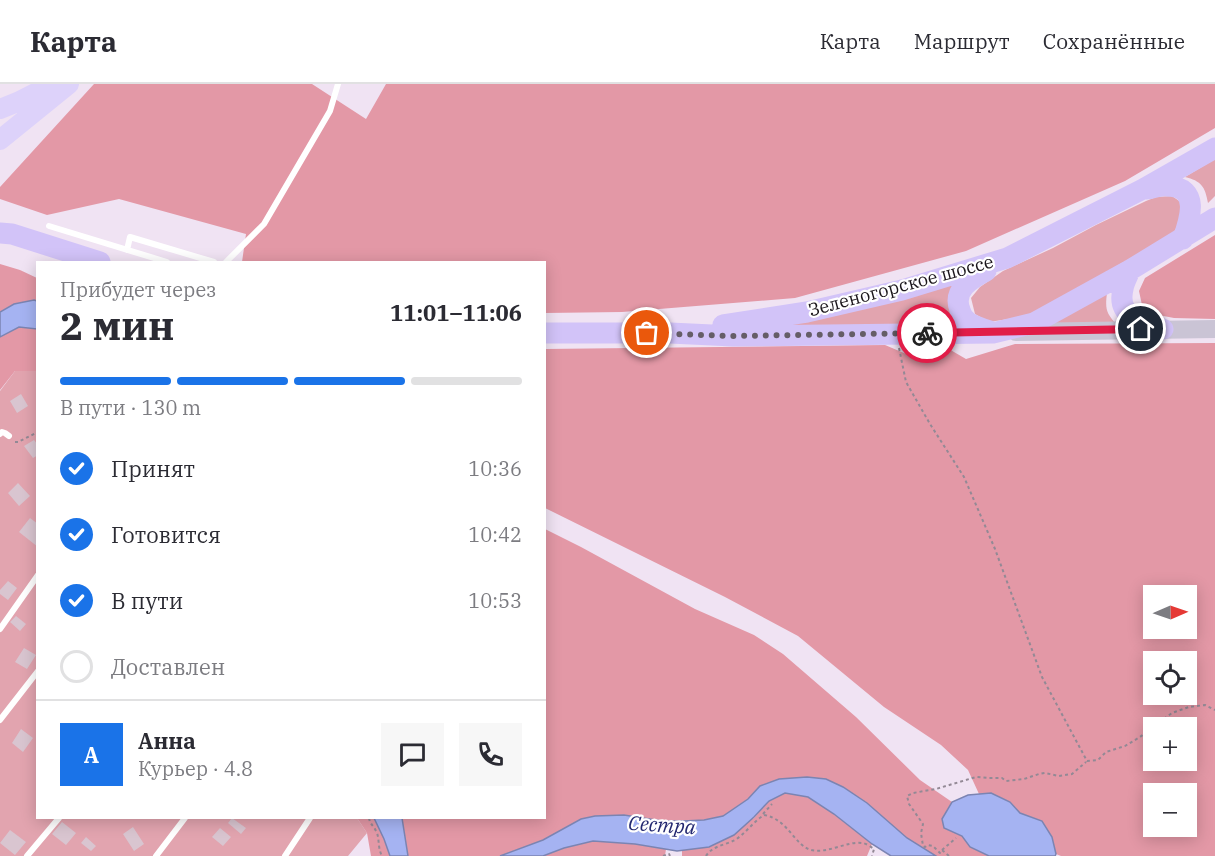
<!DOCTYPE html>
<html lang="ru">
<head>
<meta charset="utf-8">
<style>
	:root { --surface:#fff; --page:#f7f7f7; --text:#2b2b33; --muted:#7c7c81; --line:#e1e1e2; --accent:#1a73e8 }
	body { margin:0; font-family:"IBM Plex Serif",serif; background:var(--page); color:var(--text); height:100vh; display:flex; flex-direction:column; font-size:22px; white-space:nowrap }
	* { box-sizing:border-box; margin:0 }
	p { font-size:20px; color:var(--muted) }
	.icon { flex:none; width:33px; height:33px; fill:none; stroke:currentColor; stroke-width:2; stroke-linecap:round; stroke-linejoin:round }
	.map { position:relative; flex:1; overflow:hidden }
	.details { position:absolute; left:36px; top:177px; width:510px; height:558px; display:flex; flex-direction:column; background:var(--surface); border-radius:0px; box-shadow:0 3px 15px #0003 }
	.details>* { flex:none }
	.needle { width:39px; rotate:88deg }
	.controls { position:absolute; left:1143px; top:501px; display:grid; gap:12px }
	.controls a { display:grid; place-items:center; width:54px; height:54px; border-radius:0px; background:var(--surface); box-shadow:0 3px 15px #0003; font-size:30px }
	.pin { position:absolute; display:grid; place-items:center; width:51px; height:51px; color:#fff; margin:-26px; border:3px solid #fff; border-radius:50%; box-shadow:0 2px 6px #0007 }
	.courier { position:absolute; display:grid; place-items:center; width:60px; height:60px; margin:-30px; border:4px solid #e11d48; border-radius:50%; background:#fff; color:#222; box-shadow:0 2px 8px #0007 }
	.headline em { font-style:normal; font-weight:700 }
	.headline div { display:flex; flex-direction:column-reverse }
	.headline { display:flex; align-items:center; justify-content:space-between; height:102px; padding:0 24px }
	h1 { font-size:39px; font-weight:700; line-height:45px }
	.bar { display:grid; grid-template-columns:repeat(4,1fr); gap:9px 6px; align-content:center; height:72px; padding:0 24px }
	.bar i { height:8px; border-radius:4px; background:var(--line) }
	.bar .on { background:var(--accent) }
	.bar p { grid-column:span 4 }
	.line { display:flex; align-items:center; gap:15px; padding:0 24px; border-top:2px solid var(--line) }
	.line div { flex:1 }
	.round { display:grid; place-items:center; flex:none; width:63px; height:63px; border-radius:0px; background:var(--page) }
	ol { padding:0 24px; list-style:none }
	li { display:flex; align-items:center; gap:18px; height:66px }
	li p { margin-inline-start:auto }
	li .icon { padding:6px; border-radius:50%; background:var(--accent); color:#fff; stroke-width:4 }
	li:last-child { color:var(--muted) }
	li i { width:33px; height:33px; border:3px solid var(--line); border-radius:50% }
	header { display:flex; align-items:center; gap:36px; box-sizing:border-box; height:84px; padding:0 30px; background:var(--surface); border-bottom:2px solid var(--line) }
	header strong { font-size:28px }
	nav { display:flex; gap:33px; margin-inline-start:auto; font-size:21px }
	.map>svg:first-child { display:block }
	.green { fill:#e2a4af }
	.forest { fill:#e398a6; fill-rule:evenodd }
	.water { fill:#a5b3f2; stroke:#7b84b2; stroke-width:1.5 }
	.building { fill:#d9c5d0 }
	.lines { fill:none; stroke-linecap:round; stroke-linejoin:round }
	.path { stroke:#938995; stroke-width:2; stroke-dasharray:3 3; stroke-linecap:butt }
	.service { stroke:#fff; stroke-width:6 }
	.secondary { stroke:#cac4d5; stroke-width:18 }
	.primary { stroke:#ddd2fa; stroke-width:20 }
	.trunk { stroke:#d2c3f8; stroke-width:21 }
	.done { stroke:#655d67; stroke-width:6; stroke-dasharray:0 10.8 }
	.route { stroke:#e11d48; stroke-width:8 }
	.labels { text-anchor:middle; stroke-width:4.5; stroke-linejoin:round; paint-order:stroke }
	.street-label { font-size:18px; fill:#1a151b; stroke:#fff }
	.water-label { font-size:20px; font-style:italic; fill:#232870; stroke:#fff }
</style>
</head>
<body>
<header>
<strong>Карта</strong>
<nav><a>Карта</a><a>Маршрут</a><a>Сохранённые</a></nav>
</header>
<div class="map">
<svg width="1215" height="772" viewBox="0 0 1215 772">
	<rect width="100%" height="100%" fill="#f0e3f3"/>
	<path class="green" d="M1215,75V112L1208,119C1205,102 1201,97 1185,93Z
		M1172,112L1182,119V133L1173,150L1036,228L1015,234L989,238L975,230L971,214L980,203L1003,187L1053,164L1096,141L1146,117L1156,113Z
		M953,200L958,241L705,248Z
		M1107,209C1105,225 1106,229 1117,241L1038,243Z
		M15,287H37L38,734H357L367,749L348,772H0V307Z"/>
	<path class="forest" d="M94,0H312L366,35L386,0H1215V44L1125,97L966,167L795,214L622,228L545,229L544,178H242L246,150L119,115L47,131L0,115V103Z
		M1215,151V235L1174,234L1153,230L1142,221L1139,207L1145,194Z
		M0,180L20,186L37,194V217L34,216L14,220L0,228Z
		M19,243L37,245V287H15L0,306V253Z
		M1215,259V772H1061L1056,770L1052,753L1042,737L1020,729L1010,718L991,709L979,710L968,686L941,661L884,623L798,552L725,513L545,424V265L885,261L911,272L942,261L966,275L1015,260ZM1154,512H1186V544H1154ZM1154,578H1186V610H1154ZM1154,644H1186V676H1154ZM1154,710H1186V742H1154Z
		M545,445L581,463L695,525L754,551L783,570L856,633L920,696L952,718L942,735L944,744L962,752L970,763L989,772H936L907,754L867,719L843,703L760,702L748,715L723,732L704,736L662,737L624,731L581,735L543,756L500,772H408L402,734H544Z
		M785,709L808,713L834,730L872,760L867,772H682V766L709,763L754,734L769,717Z
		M357,734H374L384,755L390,772H371L367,749Z
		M593,757L635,760L666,765L665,772H543L564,764Z"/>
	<path class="water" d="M34,216L37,217V245L19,243L0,253V228L14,220Z
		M807,693L826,695L843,703L867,719L907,754L936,772H891L872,760L834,730L808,713L785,709L769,717L754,733L734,751L709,763L677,767L635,760L593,757L564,764L543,772H500L543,756L581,735L595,732L624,731L662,737H683L704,736L723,732L748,715L760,702L779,695Z
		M991,709L1010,718L1020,729L1042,737L1052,753L1056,770L1055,772H989L970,763L962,752L944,744L942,735L952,718L968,711Z
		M374,734H402L408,772H390L384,755Z"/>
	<path class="building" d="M21,310L28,322L17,329L10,317Z
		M34,356L38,361V371L33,374L24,362Z
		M18,399L30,412L19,422L8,409Z
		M30,434L38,440V463L19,448Z
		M8,497L17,504L8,516L0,510V506Z
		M16,532L26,540L20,547L10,538Z
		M24,564L36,571L27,585L15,578Z
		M21,645L33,654L23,668L12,659Z
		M232,734L246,744L241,750L228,739Z
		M62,738L76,749L66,761L52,750Z
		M133,743L144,760L134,767L123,750Z
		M220,744L231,753L223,762L212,753Z
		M10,746L26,758L15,771L0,759Z
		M86,753L96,762L91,767L81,759Z"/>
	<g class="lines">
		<path class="path" d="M899,264L906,298L930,340L964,393L995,465L1042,593L1087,677L1098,676L1106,668L1125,662L1140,653L1172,629L1189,623L1205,621L1215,626
			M15,358H18L38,348
			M763,730L772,720
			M369,734C370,740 373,741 376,747C380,754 377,762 382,772
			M942,766L956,754
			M663,772L669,770L670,772
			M706,772C712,762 725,761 735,756C746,749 753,738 764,731C788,735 794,761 811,766C827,770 847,757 862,759C866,759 871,763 874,765L872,772
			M949,772L942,766L940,769L933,762L928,761L925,763L923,762L921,749L923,740L909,720L907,712L913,709L936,705L976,693L989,694H1002L1006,697L1024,695L1039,690L1045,689L1059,692L1072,690L1086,678"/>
		<path class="service" d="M49,142L167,178
			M127,166L130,153L214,178
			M226,178L264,140L330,27L338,0
			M0,350L2,348L5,349L9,352
			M0,545L38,491
			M0,636L38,587
			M27,772L59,734
			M156,772L185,734
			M285,772L310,734"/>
		<path class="secondary" d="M1016,248L1215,245"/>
		<path class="primary" d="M0,25C17,19 35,10 50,0
			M0,56L69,0"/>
		<path class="trunk" d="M1147,105C1153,104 1161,101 1167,102C1201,103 1190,135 1183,155
			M0,149L12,150L100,178
			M1130,186C1128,192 1124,198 1123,205C1116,233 1142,239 1163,245
			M986,187C971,195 952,206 960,226C961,230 964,235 968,238C974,242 983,245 990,247
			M723,241L807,228L902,206L1007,174L1143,105L1215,64
			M544,249H670L733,252L993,249L1034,239L1130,186L1215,134"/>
	</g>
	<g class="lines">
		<path class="done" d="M647,249L733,252L927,249"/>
		<path class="route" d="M927,249L1141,245"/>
	</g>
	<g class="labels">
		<g class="street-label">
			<text transform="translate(901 202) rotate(-15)" y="6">Зеленогорское шоссе</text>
		</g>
		<g class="water-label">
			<text transform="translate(662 741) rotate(4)" y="7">Сестра</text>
		</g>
	</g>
</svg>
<div class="controls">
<a><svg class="needle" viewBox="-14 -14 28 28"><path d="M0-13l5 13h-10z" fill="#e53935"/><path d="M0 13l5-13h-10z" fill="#7c7c81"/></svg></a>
<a><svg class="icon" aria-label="locate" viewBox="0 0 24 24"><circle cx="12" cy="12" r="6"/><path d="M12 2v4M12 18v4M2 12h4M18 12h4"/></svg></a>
<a>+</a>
<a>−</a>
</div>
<div class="pin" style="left:647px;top:249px;background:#ea580c"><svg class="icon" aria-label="bag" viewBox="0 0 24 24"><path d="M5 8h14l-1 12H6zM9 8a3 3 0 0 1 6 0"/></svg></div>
<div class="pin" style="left:1141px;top:245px;background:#1f2937"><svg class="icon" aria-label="home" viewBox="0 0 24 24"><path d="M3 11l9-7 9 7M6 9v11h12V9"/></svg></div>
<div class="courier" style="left:927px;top:249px"><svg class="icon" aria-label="bike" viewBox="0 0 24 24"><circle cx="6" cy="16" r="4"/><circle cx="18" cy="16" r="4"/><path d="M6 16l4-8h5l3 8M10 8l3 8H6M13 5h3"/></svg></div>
<section class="details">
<div class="headline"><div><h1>2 мин</h1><p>Прибудет через</p></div><em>11:01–11:06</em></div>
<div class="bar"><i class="on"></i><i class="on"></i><i class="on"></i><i></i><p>В пути · 130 m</p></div>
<ol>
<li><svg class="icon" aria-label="check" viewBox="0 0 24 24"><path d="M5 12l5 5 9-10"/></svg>Принят<p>10:36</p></li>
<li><svg class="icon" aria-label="check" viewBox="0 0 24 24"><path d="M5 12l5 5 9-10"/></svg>Готовится<p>10:42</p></li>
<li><svg class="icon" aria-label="check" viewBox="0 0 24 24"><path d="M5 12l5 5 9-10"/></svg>В пути<p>10:53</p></li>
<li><i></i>Доставлен</li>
</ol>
<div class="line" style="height:108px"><b class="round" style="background:var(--accent);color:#fff">А</b><div><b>Анна</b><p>Курьер · 4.8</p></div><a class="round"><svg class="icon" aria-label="chat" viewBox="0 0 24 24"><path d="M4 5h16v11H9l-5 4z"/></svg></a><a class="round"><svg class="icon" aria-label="phone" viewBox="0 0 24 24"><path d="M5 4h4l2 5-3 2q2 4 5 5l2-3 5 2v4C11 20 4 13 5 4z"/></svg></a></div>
</section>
</div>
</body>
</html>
